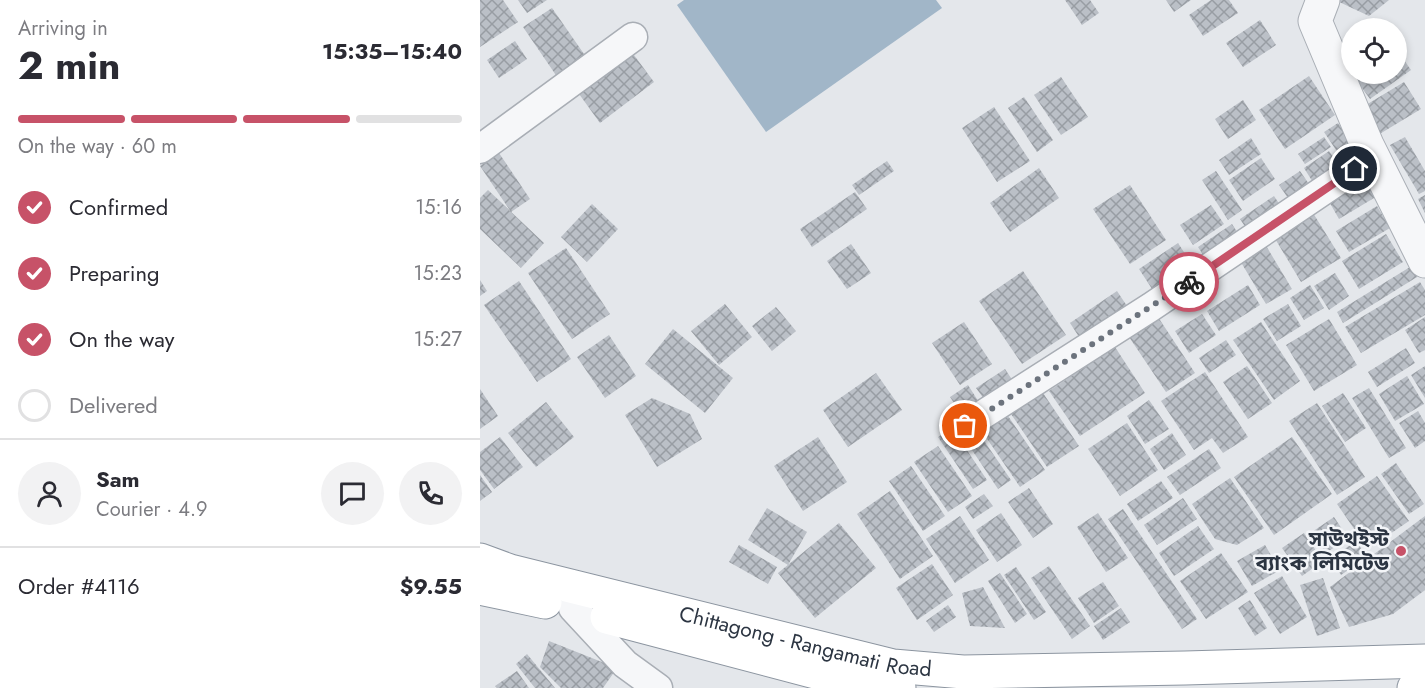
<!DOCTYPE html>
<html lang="en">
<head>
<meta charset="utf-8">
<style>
	:root { --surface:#fff; --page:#f2f2f3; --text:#2b2b33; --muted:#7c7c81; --line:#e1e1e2; --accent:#c75268 }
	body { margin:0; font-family:Jost,"Noto Sans Bengali",sans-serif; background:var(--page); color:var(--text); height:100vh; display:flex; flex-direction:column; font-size:22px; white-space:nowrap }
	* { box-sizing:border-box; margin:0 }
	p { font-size:20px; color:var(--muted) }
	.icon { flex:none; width:33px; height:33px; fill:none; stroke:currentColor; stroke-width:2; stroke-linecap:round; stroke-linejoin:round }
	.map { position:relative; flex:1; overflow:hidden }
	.panel { display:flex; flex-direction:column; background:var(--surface); width:480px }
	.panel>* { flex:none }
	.tools { position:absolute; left:861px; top:18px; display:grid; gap:12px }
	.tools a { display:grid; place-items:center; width:66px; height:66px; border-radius:50%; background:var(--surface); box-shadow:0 3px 9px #0003; font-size:30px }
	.pin { position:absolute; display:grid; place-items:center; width:51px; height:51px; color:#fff; margin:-26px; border:3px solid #fff; border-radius:50%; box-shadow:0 2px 6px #0007 }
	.courier { position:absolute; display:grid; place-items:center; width:60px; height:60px; margin:-30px; border:4px solid #c75268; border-radius:50%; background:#fff; color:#222; box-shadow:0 2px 8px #0007 }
	.overview em { font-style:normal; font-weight:700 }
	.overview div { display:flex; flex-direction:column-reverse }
	.overview { display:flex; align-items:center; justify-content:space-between; height:102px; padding:0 18px }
	h1 { font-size:39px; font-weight:700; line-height:45px }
	.bar { display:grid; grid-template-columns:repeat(4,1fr); gap:9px 6px; align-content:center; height:72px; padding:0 18px }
	.bar i { height:8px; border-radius:4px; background:var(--line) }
	.bar .on { background:var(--accent) }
	.bar p { grid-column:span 4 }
	.line { display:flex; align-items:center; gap:15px; padding:0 18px; border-top:2px solid var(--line) }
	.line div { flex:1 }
	.round { display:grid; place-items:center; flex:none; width:63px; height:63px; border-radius:32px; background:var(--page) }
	ol { padding:0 18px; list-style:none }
	li { display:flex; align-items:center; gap:18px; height:66px }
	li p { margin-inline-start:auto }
	li .icon { padding:6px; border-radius:50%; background:var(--accent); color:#fff; stroke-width:4 }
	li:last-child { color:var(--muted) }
	li i { width:33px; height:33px; border:3px solid var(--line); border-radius:50% }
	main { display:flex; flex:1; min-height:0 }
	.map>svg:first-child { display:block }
	.water { fill:#a1b6c8 }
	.building { fill:url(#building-cross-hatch) }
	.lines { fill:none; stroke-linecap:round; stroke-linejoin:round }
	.minor-casing { stroke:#a9aeb5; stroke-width:31 }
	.tertiary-casing { stroke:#a9aeb5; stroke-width:35 }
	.trunk-casing { stroke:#8c95a0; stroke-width:35 }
	.minor { stroke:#f6f7f9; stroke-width:28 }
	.tertiary { stroke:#f6f7f9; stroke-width:33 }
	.trunk { stroke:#fff; stroke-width:33 }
	.done { stroke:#6c737d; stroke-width:6; stroke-dasharray:0 10.8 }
	.route { stroke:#c75268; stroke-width:8 }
	.poi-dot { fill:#c75268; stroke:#f3f5f8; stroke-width:2 }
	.labels { text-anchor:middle; stroke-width:5; stroke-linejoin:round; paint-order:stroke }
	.poi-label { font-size:21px; font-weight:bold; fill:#2c3542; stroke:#f3f5f8; text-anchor:end }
	.street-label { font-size:21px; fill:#2c3542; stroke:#f3f5f8 }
</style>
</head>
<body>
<main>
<section class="panel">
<div class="overview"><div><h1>2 min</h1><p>Arriving in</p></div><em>15:35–15:40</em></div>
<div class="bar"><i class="on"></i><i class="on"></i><i class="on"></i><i></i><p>On the way · 60 m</p></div>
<ol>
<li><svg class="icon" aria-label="check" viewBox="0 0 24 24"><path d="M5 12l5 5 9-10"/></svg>Confirmed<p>15:16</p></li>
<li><svg class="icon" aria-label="check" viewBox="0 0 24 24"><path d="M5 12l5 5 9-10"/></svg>Preparing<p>15:23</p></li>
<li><svg class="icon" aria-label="check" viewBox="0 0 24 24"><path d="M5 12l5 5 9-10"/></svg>On the way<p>15:27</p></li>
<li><i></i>Delivered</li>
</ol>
<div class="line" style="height:108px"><a class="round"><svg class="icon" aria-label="person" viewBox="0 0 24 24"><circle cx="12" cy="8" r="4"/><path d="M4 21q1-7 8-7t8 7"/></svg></a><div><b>Sam</b><p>Courier · 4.9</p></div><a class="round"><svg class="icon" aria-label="chat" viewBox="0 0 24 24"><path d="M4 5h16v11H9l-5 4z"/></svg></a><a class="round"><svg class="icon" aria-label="phone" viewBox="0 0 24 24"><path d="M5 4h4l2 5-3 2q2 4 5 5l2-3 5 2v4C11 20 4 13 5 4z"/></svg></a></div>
<div class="line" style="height:78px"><div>Order #4116</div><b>$9.55</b></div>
</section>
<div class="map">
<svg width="945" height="688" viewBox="0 0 945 688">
	<defs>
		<pattern id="building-cross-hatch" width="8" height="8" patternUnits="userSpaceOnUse" patternTransform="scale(1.5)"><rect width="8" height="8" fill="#bbc0c7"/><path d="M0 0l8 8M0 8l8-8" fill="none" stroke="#989da3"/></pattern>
	</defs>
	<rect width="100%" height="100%" fill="#e4e7eb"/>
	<path class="water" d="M204,0H456L462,8L286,132L197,5Z"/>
	<path class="building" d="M0,0H23L38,22L0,47Z
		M38,0H67L47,13Z
		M585,0H610L619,13L602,25Z
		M686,0H711L694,12Z
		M731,0H749L758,13L723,36L709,15Z
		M855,0H909L889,16Z
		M72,8L111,64L82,84L43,27Z
		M895,18L902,28H881Z
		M780,20L796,45L763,67L746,43Z
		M872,35V73L854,48Z
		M35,41L47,59L19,78L7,60Z
		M148,47L174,82L120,123L94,87Z
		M916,49L931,70L890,99L872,74H916Z
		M829,76L855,115L805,149L779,110Z
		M581,77L608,117L581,135L554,95Z
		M924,82L941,109L898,135L881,108Z
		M544,97L573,140L557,152L528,108Z
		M763,100L776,120L748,139L735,119Z
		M514,107L550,161L517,182L482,128Z
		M858,123L876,150L862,159L844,132Z
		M844,137L851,147L825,164L818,154Z
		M925,137L945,171V191L939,194L910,145Z
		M771,138L781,154L749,175L739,160Z
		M849,151L860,167L834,184L824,168Z
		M19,153L50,199L31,212L0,166Z
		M781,158L795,179L763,201L749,180Z
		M407,161L414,171L379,195L372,185Z
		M559,168L579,198L530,232L510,203Z
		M736,171L762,210L748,220L722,180Z
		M820,171L831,187L810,201L799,185Z
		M887,173L899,195L859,219L847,198Z
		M650,185L686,240L650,264L613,209Z
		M8,190L64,243L41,268L0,229V198Z
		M375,192L387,209L332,247L320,229Z
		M945,195V213L938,199Z
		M794,196L802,208L768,231L760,219Z
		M112,204L138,229L107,262L81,237Z
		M731,205L744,224L713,245L700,225Z
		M897,206L910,228L869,252L856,231Z
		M833,213L861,258L821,282L794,237Z
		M752,224L761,238L727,261L718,247Z
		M906,234L923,262L879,289L862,261Z
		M698,243L715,269L676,295L659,269Z
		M371,244L391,273L367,289L347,261Z
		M785,244L812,289L786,304L759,259Z
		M86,248L130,314L92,339L48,273Z
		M930,267L937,277L863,323L857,312Z
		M543,271L586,335L542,364L499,301Z
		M855,273L869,296L849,310L834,286Z
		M0,280L7,291L0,296Z
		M39,281L91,359L57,382L4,305Z
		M940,282L945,290V315L881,353L865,327Z
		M768,285L780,305L739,331L727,311Z
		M830,285L844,308L824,320L810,298Z
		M637,291L651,312L603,343L590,323Z
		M245,304L272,337L239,365L211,331Z
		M808,304L821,326L797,341L783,319Z
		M296,307L316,331L292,351L272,326Z
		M676,314L715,373L686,392L647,334Z
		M722,314L736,335L709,353L695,331Z
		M945,317V350L939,353L925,330Z
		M849,319L877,365L834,391L806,345Z
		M484,322L512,364L480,385L452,343Z
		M781,322L820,381L794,400L753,340Z
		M193,329L253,378L225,413L165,364Z
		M129,335L156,376L125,398L97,357Z
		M746,340L756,355L729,373L719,358Z
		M635,347L665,393L600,436L569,391Z
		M926,348L935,363L897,387L888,372Z
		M767,366L792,403L768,419L743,382Z
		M945,366V398L931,375Z
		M525,369L537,387L509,406L496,388Z
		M725,372L768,437L743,453L732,438L714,450L681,401Z
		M396,373L422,410L368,447L343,410Z
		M927,376L944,404L915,421L899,394Z
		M488,385L502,407L485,419L470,397Z
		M889,388L926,448L909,458L872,398Z
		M0,389L18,416L0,429Z
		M563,393L599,446L567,467L531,414Z
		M863,393L886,428L865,442L842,406Z
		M172,398L210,414L222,439L177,467L145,415Z
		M669,400L689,429L665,444L647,416Z
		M66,402L94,437L56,467L28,433Z
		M837,403L885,477L857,495L809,421Z
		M938,411L945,423V441L935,448L919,423Z
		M526,413L565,470L540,487L501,430Z
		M647,423L678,470L640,496L608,449Z
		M472,428L507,480L493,489L458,437Z
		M498,432L531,480L518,489L486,441Z
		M692,433L706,455L684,470L670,449Z
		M20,437L43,467L14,489L0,470V452Z
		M338,437L367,482L323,511L294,466Z
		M812,437L852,494L794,535L754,477Z
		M458,446L492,496L468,512L434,462Z
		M729,449L741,468L700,495L687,477Z
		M916,463L944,504L929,514L901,474Z
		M431,466L465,516L443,531L409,481Z
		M0,475L12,492L0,501Z
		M897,476L929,521L888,549L857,504Z
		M750,478L784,528L757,545L735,539L712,504Z
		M681,481L693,498L658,521L647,504Z
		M549,488L573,524L553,538L528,502Z
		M410,491L453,556L420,579L377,514Z
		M504,494L513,506L493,519L485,507Z
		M703,498L717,519L677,545L664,525Z
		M287,508L327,532L308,565L268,540Z
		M643,509L717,619L702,629L628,519Z
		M521,513L542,545L517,562L496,530Z
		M618,513L648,558L626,572L597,527Z
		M480,516L509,560L475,583L446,539Z
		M945,516V590L913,614L869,627L850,587Z
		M854,517L868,538L846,553L832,532Z
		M359,523L396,568L335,618L298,573Z
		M718,526L734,549L694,576L679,553Z
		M824,533L843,561L822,576L802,548Z
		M876,541L887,557L861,575L850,559Z
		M259,545L297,567L288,584L249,562Z
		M785,545L800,570L772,586L757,561Z
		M741,553L768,592L726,619L700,581Z
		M452,564L473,595L437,620L416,588Z
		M569,566L610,626L592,639L551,578Z
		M536,567L566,612L554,620L524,575Z
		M520,573L547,614L535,623L508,581Z
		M802,576L827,617L800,634L774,593Z
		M843,578L860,628L837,636L820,585Z
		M623,582L639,606L614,623L598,598Z
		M503,587L525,628L490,626L482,593Z
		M770,600L787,628L775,636L758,608Z
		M468,605L476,617L454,632L446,621Z
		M641,608L650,622L623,640L614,626Z
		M69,641L137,668L123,688H81L60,667Z
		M47,654L75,688H55L36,664Z
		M37,671L49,688H17L15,686Z"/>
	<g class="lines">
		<defs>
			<path id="minor" d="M0,149L153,37
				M485,426L671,307L893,157
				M93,608L145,664L178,688"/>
			<path id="tertiary" d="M843,0L835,21L887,145L945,261"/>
			<g id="trunk">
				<path id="s1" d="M0,560L30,571L413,666L483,672L705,668L945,661"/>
				<path d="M0,588L65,602"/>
				<path d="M127,617L377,683L419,688"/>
				<path d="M934,688H945"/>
			</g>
		</defs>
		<use href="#minor" class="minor-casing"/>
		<use href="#tertiary" class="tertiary-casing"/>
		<use href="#trunk" class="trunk-casing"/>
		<use href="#minor" class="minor"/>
		<use href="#tertiary" class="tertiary"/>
		<use href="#trunk" class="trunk"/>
	</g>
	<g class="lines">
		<path class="done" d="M485,426L709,282"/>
		<path class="route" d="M709,282L875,169"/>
	</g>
	<circle class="poi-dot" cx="921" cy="551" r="6"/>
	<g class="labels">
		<g class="poi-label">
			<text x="909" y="546">সাউথইস্ট<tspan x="909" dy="24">ব্যাংক লিমিটেড</tspan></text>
		</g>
		<g class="street-label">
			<text dy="7" stroke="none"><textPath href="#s1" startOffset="336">Chittagong - Rangamati Road</textPath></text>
		</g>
	</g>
</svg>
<div class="tools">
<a><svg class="icon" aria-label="locate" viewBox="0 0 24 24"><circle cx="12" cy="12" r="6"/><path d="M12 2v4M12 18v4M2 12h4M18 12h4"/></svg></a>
</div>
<div class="pin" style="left:485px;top:426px;background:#ea580c"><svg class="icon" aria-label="bag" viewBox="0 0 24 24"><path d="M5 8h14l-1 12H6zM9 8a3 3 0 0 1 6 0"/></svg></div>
<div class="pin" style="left:875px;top:169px;background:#1f2937"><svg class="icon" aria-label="home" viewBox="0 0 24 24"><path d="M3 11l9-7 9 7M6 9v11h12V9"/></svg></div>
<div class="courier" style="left:709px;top:282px"><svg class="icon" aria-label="bike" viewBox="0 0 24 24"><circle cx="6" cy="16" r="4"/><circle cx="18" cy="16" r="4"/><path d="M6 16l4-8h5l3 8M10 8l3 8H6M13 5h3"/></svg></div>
</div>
</main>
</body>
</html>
